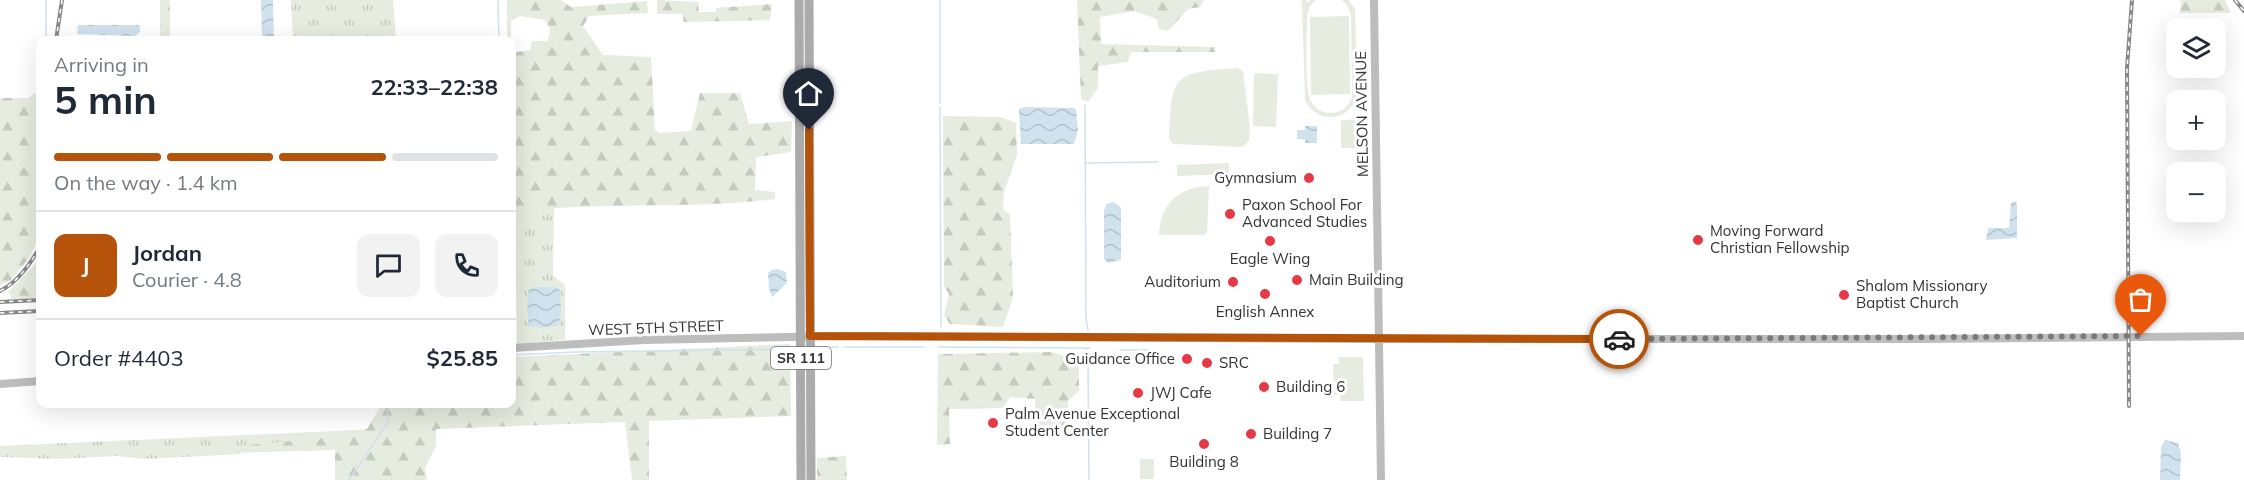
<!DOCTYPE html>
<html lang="en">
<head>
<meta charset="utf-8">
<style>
	:root { --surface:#fff; --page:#f2f2f3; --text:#1f2937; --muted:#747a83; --line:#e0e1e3; --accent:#b45309 }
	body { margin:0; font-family:Mulish,sans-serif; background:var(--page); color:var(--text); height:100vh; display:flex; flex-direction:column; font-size:22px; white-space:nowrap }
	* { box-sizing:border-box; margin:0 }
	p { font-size:20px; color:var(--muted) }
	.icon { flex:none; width:33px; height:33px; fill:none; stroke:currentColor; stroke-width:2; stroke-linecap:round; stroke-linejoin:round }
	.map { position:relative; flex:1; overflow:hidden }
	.details { position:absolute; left:36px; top:36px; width:480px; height:372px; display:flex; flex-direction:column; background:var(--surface); border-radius:12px; box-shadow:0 6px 24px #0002 }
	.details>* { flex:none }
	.fabs { position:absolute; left:2166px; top:18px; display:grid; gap:12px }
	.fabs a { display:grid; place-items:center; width:60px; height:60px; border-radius:12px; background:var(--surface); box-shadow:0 6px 24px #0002; font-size:30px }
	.pin { position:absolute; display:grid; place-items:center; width:51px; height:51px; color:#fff; margin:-62px -26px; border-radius:50% 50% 50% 0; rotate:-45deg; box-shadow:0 0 6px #0007 }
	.pin .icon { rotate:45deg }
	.courier { position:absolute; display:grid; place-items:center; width:60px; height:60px; margin:-30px; border:4px solid #b45309; border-radius:50%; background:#fff; color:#222; box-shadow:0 2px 8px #0007 }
	.headline em { font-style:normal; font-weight:700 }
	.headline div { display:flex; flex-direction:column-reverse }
	.headline { display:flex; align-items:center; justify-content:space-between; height:102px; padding:0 18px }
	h1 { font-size:39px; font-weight:700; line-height:45px }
	.bar { display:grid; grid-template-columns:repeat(4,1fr); gap:9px 6px; align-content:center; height:72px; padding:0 18px }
	.bar i { height:8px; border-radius:4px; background:var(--line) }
	.bar .on { background:var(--accent) }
	.bar p { grid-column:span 4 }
	.line { display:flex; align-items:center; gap:15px; padding:0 18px; border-top:2px solid var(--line) }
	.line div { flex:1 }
	.round { display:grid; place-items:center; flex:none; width:63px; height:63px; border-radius:12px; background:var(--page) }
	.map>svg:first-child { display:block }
	.grass { fill:url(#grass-tufts); fill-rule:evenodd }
	.forest { fill:url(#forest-firs) }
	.green { fill:#e6ecdf }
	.water { fill:url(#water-waves) }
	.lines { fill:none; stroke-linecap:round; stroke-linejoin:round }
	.stream { stroke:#cfe2ee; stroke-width:1.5 }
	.secondary { stroke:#bdbdbd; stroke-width:8 }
	.primary { stroke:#ababab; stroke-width:9 }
	.rail-casing { stroke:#888; stroke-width:4 }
	.rail { stroke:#fff; stroke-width:1.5; stroke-dasharray:4.5; stroke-linecap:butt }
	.done { stroke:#7a7a7a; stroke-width:6; stroke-dasharray:0 10.8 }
	.route { stroke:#b45309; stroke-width:8 }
	.poi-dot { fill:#e63946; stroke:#fff; stroke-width:2 }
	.labels { text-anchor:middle; stroke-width:6; stroke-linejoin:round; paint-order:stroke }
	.shield { fill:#fff; stroke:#707070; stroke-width:1.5 }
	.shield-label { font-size:14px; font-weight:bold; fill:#333 }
	.street-label { font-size:15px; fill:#333; stroke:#fff }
	.poi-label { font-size:15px; fill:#333; stroke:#fff; text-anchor:start }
</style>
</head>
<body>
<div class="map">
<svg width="2244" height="480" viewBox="0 0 2244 480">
	<defs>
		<pattern id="grass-tufts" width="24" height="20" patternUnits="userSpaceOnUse" patternTransform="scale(1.5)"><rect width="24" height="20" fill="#e6ecdf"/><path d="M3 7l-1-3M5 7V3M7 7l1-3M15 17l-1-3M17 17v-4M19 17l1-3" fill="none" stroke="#c6cbc0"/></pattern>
		<pattern id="forest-firs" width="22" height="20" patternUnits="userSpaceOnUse" patternTransform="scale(1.5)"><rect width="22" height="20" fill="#e6ecdf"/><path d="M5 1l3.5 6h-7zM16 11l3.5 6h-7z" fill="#c6cbc0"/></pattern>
		<pattern id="water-waves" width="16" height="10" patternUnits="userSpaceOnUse" patternTransform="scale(1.5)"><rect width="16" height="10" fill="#cfe2ee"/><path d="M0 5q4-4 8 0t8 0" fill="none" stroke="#b2c2cd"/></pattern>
	</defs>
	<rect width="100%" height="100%" fill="#fff"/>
	<path class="grass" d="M291,0H393L396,40H293Z
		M554,207L553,276L565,285V340L517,344L515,211ZM542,286H554L559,290L560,321L529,290Z
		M359,430L357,435L229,453L241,452V454L144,459L117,456L59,459L0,457V446Z"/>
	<path class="forest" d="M160,0H170V40H160Z
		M507,0H561L571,7L647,1L648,13L589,16L583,26L603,55L651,57L655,130L659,133L691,131L700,93H740L749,124L792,121L791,152L756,157L755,190L775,192V199C688,210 599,201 512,212V49L516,52L530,50L532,41H548L550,29L545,20L520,16L511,21V40H507Z
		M657,0L698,2L699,12H716V8L772,4L770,20L684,22L682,14H657Z
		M1077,0H1204L1200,7L1188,9L1168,31L1159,29L1157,19L1134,11L1100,17L1101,44L1215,47V52H1131L1128,62L1098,66V88L1088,102L1081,99Z
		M2181,0H2225L2231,13H2180Z
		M40,90V236L29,258L10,281L0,285V98H28Z
		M943,116L1001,117L1016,123L1017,155L1004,192L1003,210L1010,214L1013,297L1003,327L950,324L944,315L949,294L944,287Z
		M40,259V298L12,299L8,292Z
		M790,344L791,416L649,421V480H632L625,422L436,429V446L425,468L427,480H335V450L229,453L228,447L357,435L359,430L367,429L382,404H512V357Z
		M1052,352L1079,361V391L1068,401L1067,437L1038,438L1035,399L1010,397L1003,408L949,409L950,444L937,445L938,354Z
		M846,456L847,480H817V458Z"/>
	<path class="green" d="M1302,0H1307V3L1310,0H1316L1311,5L1307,15C1307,31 1304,88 1311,101C1314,108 1322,113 1330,113C1341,113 1348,107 1352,98L1351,14L1347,5L1342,0H1349L1355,9L1357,95C1350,122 1317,125 1305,100Z
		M1349,16L1350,94L1311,95L1310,17Z
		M1237,68L1243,71L1250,128L1249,141L1242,147L1173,144L1169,139C1172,74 1172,73 1237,68Z
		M1254,73L1278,74L1276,127L1253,126Z
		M1361,119V148H1341V120Z
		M1229,163V174L1177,176V165Z
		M1209,186L1207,232L1204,235H1159C1160,205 1178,187 1209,186Z
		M1339,357H1363L1364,401H1340V395H1334L1333,364H1339Z
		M1140,459H1154V479H1140Z"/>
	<path class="water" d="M261,0H273L274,40H262Z
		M78,25H137L140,26V32L135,36L77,34Z
		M1024,107L1074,108L1076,110L1078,130L1074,144H1021L1019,111V109Z
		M1305,126H1317V143H1305V139H1297V130H1305Z
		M1114,202L1121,208V260L1108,263L1104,259V210L1107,204Z
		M2011,202H2016L2017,204V238L1986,240L1988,228H2009Z
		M777,269L786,272L787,283L772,297L769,288L768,273L772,270Z
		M554,286L560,290L561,311L559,325L543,328L529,326L527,304L529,290L534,287Z
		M2165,440L2178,443L2181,453L2180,480H2160L2161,447Z"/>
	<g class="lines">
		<path class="stream" d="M498,0L499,40
			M940,0V103
			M46,40V0
			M1085,105L1086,320L1088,330
			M940,107L941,327
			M1085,163L1158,162
			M820,347H838
			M844,347H924
			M939,347L1090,348
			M1086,349L1088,362L1089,480
			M1120,350H1157
			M512,355L575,352L792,349
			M349,480L388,422L387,410L391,404"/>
		<path class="secondary" d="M1374,0L1381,480
			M512,348L644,340L841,336L1379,339H1918L2244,336
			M0,384L40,381"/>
		<path class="primary" d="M799,0L801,480
			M809,0L811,480"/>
		<defs>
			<path id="rail" d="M2235,0L2244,11
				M56,40L62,0
				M0,291C18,282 30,264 40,247
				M0,302L40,300
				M0,313L40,311
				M2129,406L2127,68L2132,0"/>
		</defs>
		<use href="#rail" class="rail-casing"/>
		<use href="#rail" class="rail"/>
	</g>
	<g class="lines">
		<path class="done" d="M1619,339L2141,336"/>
		<path class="route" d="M809,130L810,336L1619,339"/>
	</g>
	<g class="poi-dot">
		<circle cx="1309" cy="178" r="6"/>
		<circle cx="1230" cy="214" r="6"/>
		<circle cx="1698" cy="240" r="6"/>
		<circle cx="1270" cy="241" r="6"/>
		<circle cx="1297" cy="280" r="6"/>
		<circle cx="1233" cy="282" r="6"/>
		<circle cx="1265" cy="294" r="6"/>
		<circle cx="1844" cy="295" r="6"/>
		<circle cx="1187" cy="359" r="6"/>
		<circle cx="1207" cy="363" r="6"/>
		<circle cx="1264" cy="387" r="6"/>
		<circle cx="1138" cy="393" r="6"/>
		<circle cx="993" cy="423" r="6"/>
		<circle cx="1251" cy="434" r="6"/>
		<circle cx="1204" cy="444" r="6"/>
	</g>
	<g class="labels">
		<rect class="shield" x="771" y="347" width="60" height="22" rx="4.5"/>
		<g class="shield-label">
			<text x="801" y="363">SR 111</text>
		</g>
		<g class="street-label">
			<text transform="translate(1362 114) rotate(-91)" y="5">MELSON AVENUE</text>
			<text transform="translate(656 328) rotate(-2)" y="5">WEST 5TH STREET</text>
		</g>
		<g class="poi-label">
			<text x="1297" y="183" text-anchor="end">Gymnasium</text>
			<text x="1242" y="210">Paxon School For<tspan x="1242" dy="17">Advanced Studies</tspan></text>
			<text x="1710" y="236">Moving Forward<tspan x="1710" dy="17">Christian Fellowship</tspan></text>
			<text x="1270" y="264" text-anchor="middle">Eagle Wing</text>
			<text x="1309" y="285">Main Building</text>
			<text x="1221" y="287" text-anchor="end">Auditorium</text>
			<text x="1856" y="291">Shalom Missionary<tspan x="1856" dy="17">Baptist Church</tspan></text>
			<text x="1265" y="317" text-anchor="middle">English Annex</text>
			<text x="1175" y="364" text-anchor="end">Guidance Office</text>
			<text x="1219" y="368">SRC</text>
			<text x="1276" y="392">Building 6</text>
			<text x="1150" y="398">JWJ Cafe</text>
			<text x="1005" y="419">Palm Avenue Exceptional<tspan x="1005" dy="17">Student Center</tspan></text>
			<text x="1263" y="439">Building 7</text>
			<text x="1204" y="467" text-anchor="middle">Building 8</text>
		</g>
	</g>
</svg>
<div class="fabs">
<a><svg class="icon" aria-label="layers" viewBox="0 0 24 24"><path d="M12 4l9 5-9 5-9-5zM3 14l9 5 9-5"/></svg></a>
<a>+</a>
<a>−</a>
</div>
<div class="pin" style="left:2141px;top:336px;background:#ea580c"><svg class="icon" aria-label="bag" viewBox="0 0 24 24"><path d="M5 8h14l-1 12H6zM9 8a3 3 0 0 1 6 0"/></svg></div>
<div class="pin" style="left:809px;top:130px;background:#1f2937"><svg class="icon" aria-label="home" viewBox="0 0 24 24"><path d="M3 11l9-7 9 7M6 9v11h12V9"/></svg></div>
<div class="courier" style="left:1619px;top:339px"><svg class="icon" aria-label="car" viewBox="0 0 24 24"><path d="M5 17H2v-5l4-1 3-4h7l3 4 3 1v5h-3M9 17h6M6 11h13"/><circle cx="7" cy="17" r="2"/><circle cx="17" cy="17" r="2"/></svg></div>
<section class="details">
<div class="headline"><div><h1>5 min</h1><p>Arriving in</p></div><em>22:33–22:38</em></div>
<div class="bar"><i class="on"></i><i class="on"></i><i class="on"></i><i></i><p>On the way · 1.4 km</p></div>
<div class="line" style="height:108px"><b class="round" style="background:var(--accent);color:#fff">J</b><div><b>Jordan</b><p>Courier · 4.8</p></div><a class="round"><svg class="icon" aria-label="chat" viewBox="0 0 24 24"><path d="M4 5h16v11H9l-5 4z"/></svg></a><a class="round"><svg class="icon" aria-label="phone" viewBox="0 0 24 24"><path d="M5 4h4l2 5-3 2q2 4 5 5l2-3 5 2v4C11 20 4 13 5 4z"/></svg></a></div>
<div class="line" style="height:78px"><div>Order #4403</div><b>$25.85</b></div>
</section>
</div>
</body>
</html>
